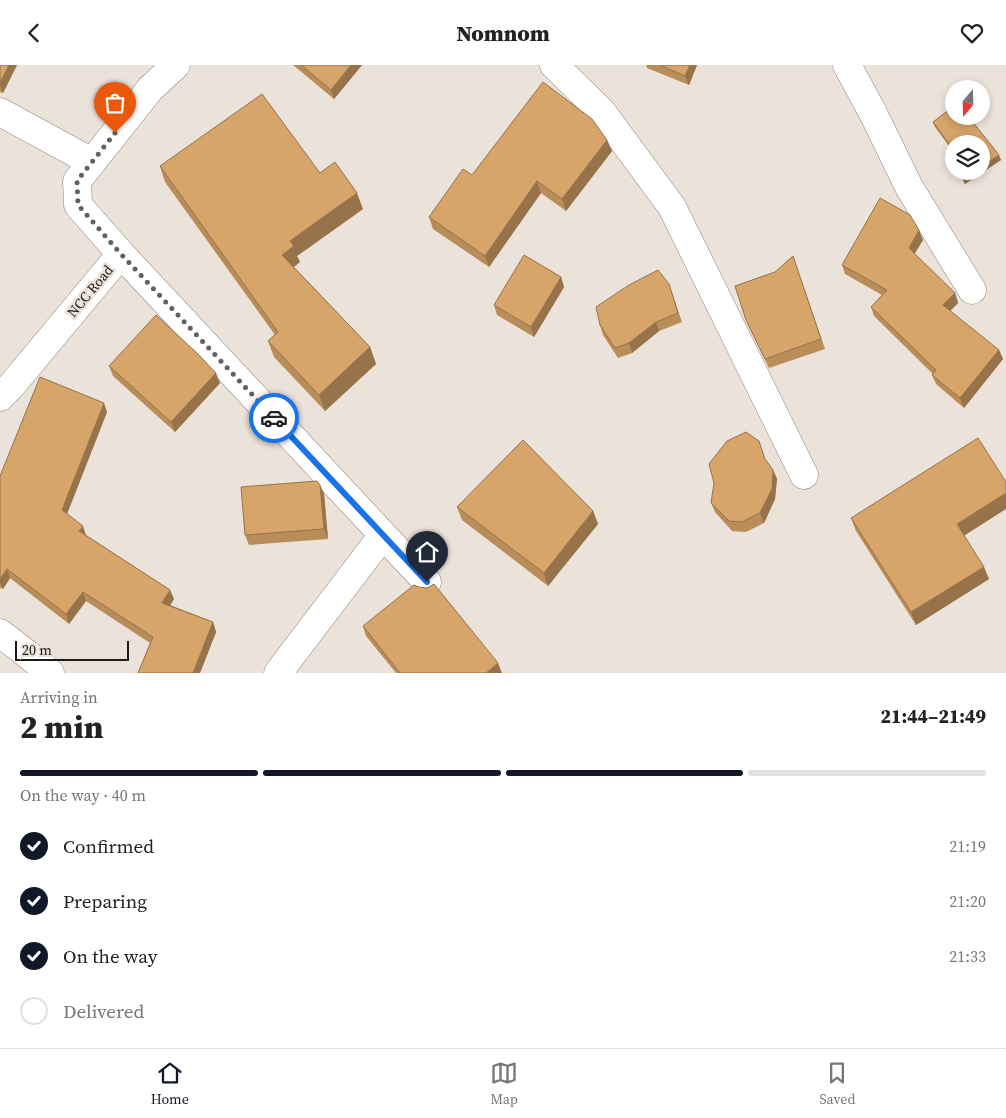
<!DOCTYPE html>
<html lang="en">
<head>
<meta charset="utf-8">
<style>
	:root { --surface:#fff; --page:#f2f2f2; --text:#222; --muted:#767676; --line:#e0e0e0; --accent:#111827 }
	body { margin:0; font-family:"Source Serif 4",serif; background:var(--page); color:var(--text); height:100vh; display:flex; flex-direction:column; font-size:19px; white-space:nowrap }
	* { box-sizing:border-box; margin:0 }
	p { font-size:16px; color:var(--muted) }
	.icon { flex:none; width:28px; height:28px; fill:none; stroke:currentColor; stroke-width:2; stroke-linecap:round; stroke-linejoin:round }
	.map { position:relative; height:608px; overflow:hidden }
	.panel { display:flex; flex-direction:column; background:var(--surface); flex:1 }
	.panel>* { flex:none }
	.needle { width:32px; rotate:199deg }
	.controls { position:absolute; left:945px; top:15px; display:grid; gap:10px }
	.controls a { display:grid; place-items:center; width:45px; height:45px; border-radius:50%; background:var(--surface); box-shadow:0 2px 8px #0003; font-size:25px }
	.scale { position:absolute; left:15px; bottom:12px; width:114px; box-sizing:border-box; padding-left:5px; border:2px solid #1d1a17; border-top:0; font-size:14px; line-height:18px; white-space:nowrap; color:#1d1a17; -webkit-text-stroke:4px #ebe2d9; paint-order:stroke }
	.pin { position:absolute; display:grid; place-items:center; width:42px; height:42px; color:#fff; margin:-51px -21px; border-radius:50% 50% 50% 0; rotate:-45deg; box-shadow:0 0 5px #0007 }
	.pin .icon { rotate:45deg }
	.courier { position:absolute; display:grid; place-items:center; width:50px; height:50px; margin:-25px; border:4px solid #1a73e8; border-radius:50%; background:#fff; color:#222; box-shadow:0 1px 6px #0007 }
	.headline em { font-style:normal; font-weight:800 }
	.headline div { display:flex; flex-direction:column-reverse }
	.headline { display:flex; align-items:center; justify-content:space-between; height:85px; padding:0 20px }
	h1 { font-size:32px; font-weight:800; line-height:38px }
	.bar { display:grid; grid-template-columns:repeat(4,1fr); gap:8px 5px; align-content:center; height:60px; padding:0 20px }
	.bar i { height:6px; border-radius:4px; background:var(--line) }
	.bar .selected { background:var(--accent) }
	.bar p { grid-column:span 4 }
	ol { padding:0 20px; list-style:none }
	li { display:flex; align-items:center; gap:15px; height:55px }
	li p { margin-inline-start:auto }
	li .icon { padding:5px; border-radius:50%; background:var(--accent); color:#fff; stroke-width:4 }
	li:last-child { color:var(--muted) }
	li i { width:28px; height:28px; border:2px solid var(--line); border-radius:50% }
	header { display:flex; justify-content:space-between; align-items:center; height:65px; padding:0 20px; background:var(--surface); font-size:22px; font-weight:800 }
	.tabs { display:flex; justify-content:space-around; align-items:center; height:70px; border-top:1px solid var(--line); background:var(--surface); font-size:14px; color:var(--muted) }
	.tabs a { display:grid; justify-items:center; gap:2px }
	.tabs .selected { color:var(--accent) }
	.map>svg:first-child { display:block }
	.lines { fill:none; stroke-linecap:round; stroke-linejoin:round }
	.minor-casing { stroke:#8c847c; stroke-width:29 }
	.minor { stroke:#fff; stroke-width:28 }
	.wall { fill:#b98d5a }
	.shaded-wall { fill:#96734a }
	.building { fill:#d7a469; stroke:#96734a }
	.done { stroke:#65605b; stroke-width:5; stroke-dasharray:0 9 }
	.route { stroke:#1a73e8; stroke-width:6 }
	.labels { text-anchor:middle; stroke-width:5; stroke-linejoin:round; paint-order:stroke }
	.street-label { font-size:14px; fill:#1d1a17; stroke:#ebe2d9 }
</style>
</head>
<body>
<header><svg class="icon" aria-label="back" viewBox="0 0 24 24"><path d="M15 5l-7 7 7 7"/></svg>Nomnom<svg class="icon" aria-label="heart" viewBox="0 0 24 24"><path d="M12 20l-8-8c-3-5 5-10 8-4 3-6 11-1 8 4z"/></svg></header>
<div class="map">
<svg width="1006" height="608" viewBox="0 0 1006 608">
	<rect width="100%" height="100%" fill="#ebe2d9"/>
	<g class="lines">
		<defs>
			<path id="minor" d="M554,0L602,47L672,142L804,410
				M847,0L873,48L909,122L972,225
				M0,47L92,97
				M121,189L427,517
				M0,332L12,320L121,189L78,140L77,116L150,24L176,0
				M0,568L31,592L50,608
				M278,608L383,470"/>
		</defs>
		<use href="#minor" class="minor-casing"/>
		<use href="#minor" class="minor"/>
	</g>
	<path class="wall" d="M0,0H17L3,28L0,27Z
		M293,0H362L334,34Z
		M646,0H697L689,20L647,3Z
		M933,57L1001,95L965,119L957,106H981L954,79V102L948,92L946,87L951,84L935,62Z
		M607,75L612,86L566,146L541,128L489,202L433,164L429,152L472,110Z
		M160,101L320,108L363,144L297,191L300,197L294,202L370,282L376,299L325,346L274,292L268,276L275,270L165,117Z
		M923,175L914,189L955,228L958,238L950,246L999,285L1003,294L964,343L936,319L932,310L933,309L874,251L871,242L882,230L845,209L842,200Z
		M793,191L825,284L769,303L750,264L735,221L775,207Z
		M561,212L564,222L534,272L497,250L494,240Z
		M669,219L682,257L659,266L632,288L618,293L603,270L600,260Z
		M109,301L220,318L175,367L113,311Z
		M107,347L67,449L86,470L170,525L174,534L170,540L213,557L216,567L200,608H138L150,578L86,536L69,559L10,513L3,524L0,523V411Z
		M766,395L773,405L777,414L775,434L764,458L746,467L732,466L715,447L711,438Z
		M320,420L324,429L328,474L249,480L245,470Z
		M457,442L593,446L598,459L548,521L462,455Z
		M851,453L964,470L989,514L916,560L856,466Z
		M363,561L502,608H396L366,571Z"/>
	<path class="shaded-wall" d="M9,0H17L3,28L0,20V18Z
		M351,0H362L334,34L331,25Z
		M690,0H697L689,20L685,11Z
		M607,75L612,86L566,146L562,134Z
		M999,90L1001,95L965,119L963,114L974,106H981V102Z
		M537,116L541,128L489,202L485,191Z
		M357,128L363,144L297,191L300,197L288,206L282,190L290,176Z
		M919,165L923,175L912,193L909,183Z
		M561,212L564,222L534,272L531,262Z
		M955,228L958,238L946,250L943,240Z
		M656,257L659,266L632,288L629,278Z
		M370,282L376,299L325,346L319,330Z
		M999,285L1003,294L964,343L960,333Z
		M216,308L220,318L175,367L171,357Z
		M104,338L107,347L65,454L62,445Z
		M773,405L777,414L775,434L764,458L760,448Z
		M320,420L324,429L328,474L324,464Z
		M1006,428V444L962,472L957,459Z
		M593,446L598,459L548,521L544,508Z
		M83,461L86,470L79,466Z
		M984,502L989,514L916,560L911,547Z
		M7,504L10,513L3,524L0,517V514Z
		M170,525L174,534L166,547L162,538Z
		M83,527L86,536L69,559L66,549Z
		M213,557L216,567L200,608H193Z
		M498,598L502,608H486Z"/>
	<path class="building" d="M0,0H9L0,18Z
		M301,0H351L331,25Z
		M660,0H690L685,11Z
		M543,17L592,54L607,75L562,134L537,116L485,191L429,152L463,104L472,110Z
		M262,29L320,108L335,97L357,128L290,176L294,181L282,190L370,282L319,330L268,276L278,267L160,101Z
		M954,41V51H968L999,90L981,102V79H954V99L946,87L952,83L933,57Z
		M958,106H974L963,114Z
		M880,133L910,150L919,165L909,183L955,228L943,240L999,285L960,333L932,310L936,305L871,242L887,225L842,200Z
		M524,190L561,212L531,262L494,240Z
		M793,191L821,274L765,294L746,255L735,221L775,207Z
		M658,205L669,219L678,248L656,257L629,278L615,283L600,260L596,242L629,220Z
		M156,250L198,289L216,308L171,357L109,301Z
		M40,312L104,338L62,445L83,461L79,466L170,525L162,538L213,557L193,608H138L153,572L83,527L66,549L7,504L0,514V411Z
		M746,367L759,376L765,394L773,405L772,424L760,448L742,457L729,456L711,438L714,418L709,399L727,376Z
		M978,373L1006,417V428L957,459L984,502L911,547L851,453Z
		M523,375L593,446L544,508L457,442Z
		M317,416L320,420L324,464L245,470L241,422Z
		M434,519L498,598L486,608H400L363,561L414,520L419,522L427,523Z"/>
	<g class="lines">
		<path class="done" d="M115,68L77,116L78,140L121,189L274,353"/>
		<path class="route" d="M274,353L427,517"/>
	</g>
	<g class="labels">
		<g class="street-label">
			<text transform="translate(90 226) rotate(-50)" y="5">NCC Road</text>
		</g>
	</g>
</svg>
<div class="controls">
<a><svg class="needle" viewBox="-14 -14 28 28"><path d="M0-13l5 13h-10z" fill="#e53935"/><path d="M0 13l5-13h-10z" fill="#767676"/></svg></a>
<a><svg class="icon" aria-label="layers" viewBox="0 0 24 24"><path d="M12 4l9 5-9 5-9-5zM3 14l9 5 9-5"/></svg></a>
</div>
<div class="scale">20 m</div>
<div class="pin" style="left:115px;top:68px;background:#ea580c"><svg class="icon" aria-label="bag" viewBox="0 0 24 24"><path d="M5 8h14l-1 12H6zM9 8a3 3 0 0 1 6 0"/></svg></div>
<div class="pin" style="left:427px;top:517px;background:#1f2937"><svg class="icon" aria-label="home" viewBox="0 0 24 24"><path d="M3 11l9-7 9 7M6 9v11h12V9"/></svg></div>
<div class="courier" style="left:274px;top:353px"><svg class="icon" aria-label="car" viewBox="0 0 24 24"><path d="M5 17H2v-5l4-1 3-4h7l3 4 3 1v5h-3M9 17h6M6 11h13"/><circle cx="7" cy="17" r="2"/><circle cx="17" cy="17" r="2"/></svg></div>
</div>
<section class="panel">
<div class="headline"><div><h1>2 min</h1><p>Arriving in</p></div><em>21:44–21:49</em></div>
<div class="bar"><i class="selected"></i><i class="selected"></i><i class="selected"></i><i></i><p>On the way · 40 m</p></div>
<ol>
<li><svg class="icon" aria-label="check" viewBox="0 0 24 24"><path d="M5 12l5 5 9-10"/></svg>Confirmed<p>21:19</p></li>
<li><svg class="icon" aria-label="check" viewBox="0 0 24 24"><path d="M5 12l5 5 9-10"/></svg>Preparing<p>21:20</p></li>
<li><svg class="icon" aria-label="check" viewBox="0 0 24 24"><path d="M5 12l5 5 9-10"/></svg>On the way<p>21:33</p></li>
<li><i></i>Delivered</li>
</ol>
</section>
<nav class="tabs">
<a class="selected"><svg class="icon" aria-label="home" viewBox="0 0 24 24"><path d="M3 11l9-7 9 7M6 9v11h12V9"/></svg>Home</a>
<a><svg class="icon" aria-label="map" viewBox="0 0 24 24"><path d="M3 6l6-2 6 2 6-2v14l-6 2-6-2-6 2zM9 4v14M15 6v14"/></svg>Map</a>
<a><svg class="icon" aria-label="saved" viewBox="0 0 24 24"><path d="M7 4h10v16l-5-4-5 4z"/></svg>Saved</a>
</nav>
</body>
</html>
